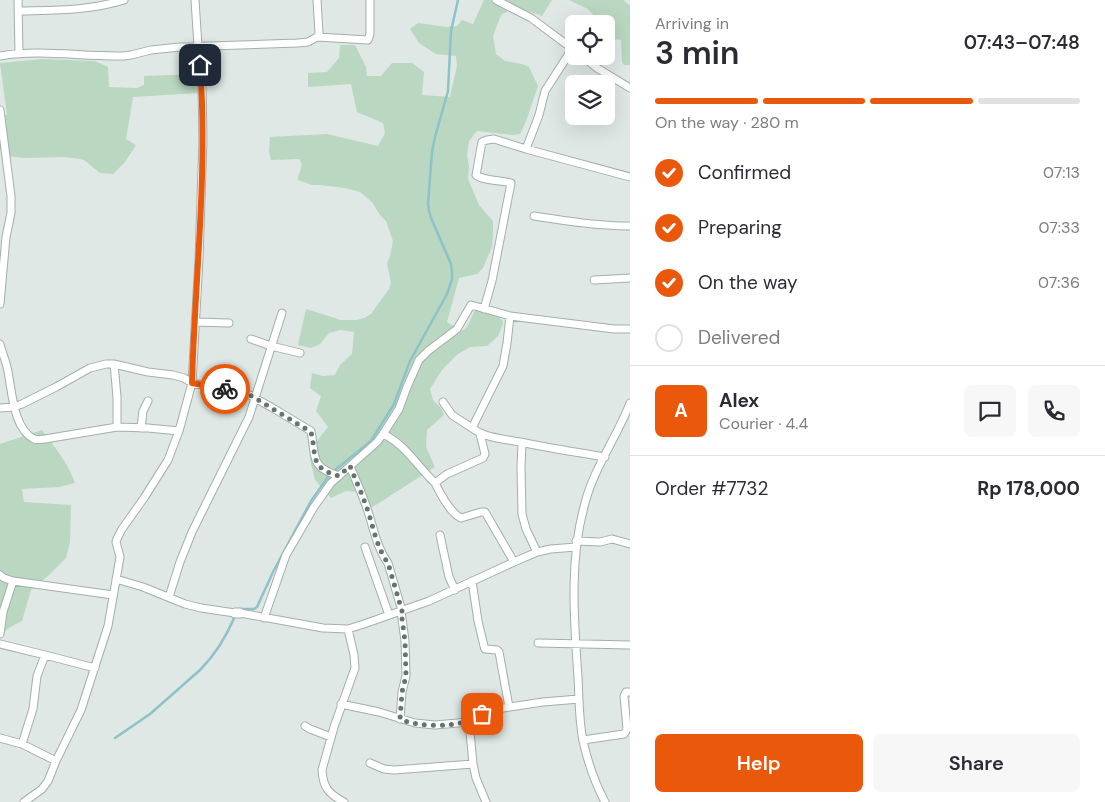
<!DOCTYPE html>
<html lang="en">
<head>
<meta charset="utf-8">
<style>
	:root { --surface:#fff; --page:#f7f7f7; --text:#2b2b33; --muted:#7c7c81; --line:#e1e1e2; --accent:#ea580c }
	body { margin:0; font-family:"DM Sans",sans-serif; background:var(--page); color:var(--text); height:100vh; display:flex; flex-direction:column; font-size:19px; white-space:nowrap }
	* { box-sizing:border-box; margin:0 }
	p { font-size:16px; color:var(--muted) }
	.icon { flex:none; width:28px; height:28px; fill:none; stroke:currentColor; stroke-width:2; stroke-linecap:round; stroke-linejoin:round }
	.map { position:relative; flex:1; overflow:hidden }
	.drawer { display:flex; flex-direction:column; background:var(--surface); width:475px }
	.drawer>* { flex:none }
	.buttons { position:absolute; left:565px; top:15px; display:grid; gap:10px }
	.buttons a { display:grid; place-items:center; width:50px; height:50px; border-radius:8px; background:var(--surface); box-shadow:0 5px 20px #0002; font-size:25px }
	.pin { position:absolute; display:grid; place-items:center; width:42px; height:42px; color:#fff; margin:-21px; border-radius:10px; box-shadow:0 2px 8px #0006 }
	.courier { position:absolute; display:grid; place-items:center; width:50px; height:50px; margin:-25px; border:4px solid #ea580c; border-radius:50%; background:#fff; color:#222; box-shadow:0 1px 6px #0007 }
	.headline em { font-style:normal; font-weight:600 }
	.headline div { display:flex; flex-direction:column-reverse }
	.headline { display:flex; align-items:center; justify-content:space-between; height:85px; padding:0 25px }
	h1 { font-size:32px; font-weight:600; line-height:38px }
	.bar { display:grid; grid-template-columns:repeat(4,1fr); gap:8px 5px; align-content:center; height:60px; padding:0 25px }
	.bar i { height:6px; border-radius:4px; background:var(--line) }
	.bar .current { background:var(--accent) }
	.bar p { grid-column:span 4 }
	.line { display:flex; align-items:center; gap:12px; padding:0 25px; border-top:1px solid var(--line) }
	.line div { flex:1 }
	.round { display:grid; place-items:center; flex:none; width:52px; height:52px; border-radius:8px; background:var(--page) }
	ol { padding:0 25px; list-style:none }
	li { display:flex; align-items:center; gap:15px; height:55px }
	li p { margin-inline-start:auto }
	li .icon { padding:5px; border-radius:50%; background:var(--accent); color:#fff; stroke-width:4 }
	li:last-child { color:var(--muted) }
	li i { width:28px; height:28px; border:2px solid var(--line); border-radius:50% }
	.primary-button { display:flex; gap:10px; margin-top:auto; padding:10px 25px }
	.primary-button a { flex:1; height:58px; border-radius:8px; background:var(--accent); color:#fff; font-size:20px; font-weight:600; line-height:58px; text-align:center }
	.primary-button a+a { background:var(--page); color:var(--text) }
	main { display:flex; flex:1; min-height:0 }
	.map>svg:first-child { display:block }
	.green { fill:#bad7c1 }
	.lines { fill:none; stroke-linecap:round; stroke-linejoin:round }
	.stream { stroke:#8cc2c8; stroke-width:2.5 }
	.minor-casing { stroke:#a3afaa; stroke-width:9 }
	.tertiary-casing { stroke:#a3afaa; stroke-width:11 }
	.minor { stroke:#fff; stroke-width:7 }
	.tertiary { stroke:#fff; stroke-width:9 }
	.done { stroke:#64746f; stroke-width:5; stroke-dasharray:0 9 }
	.route { stroke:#ea580c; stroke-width:6 }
</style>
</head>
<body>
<main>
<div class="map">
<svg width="630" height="802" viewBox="0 0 630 802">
	<rect width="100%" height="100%" fill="#dfe8e4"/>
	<path class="green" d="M484,0H552L542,16L516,7L501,15L493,36L496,54L505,61L522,64L529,67L538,86L526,121L520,134L513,135L477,131L469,141L467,155L469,166L468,179L479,205L493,221V232L492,247L483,268L477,274L459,278L447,322L462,331L467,327L475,310L496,315L503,321V324L498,336L487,346L470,347L458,354L442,370L430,389L433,400L441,408L444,415L427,430L426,447L435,467L379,503L364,512L356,492L346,491L331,498L315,480L310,460L316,442L328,427L316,411L321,396L310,388L312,373L323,376L335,375L340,365L352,354L354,332L340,330L329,333L320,344L311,348L298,345L306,309L341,320H357L364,318L371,314L389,289L391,282L387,264L390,256L393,241L386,221L380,215L372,202L360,192L345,188L320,185H312L298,180C298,172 305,165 299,159L271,160L269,152L270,137L327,134L378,146L385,133L383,123L357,112L351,84L308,87V73L327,72L339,58L340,45H355L366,67L367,76H381L392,63H412L424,72L422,95L450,97L457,66L456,56L436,54L419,43L410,29L418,23L446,27L457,26L462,20L473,24Z
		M569,0H624L625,2L630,5V65H624L622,62L621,40L606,38V24H592L595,17L588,9Z
		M43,59L95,61L108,67L109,87L137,88L144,85V76L197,74L198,93L133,97L126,139L136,145L125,162L113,174L100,173L84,160L80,159L64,157L26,158L3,156L0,149V116L7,115L0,63Z
		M42,430C55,447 68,463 75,483L59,487L22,489L24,502L71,505L70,542L66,558L49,575L31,590L22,621L14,625L0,634V444Z"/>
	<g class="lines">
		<path class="stream" d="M239,609H254L257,607L273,572L311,501L330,474L371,441L394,404L410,361L447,294L452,279V272L451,264L431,218L429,211L428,203L432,152L435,137L448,91L451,31L458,0
			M115,738L150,714L200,670C215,655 227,635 235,616"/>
		<defs>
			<path id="minor" d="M18,0L19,53
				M496,0L531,18L574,50
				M19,11C54,10 89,11 124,0
				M317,37L368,40L370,34V0
				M0,56C41,49 82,57 123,56L131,55L151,50L180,47L298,43L308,42L317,37L319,33L317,0
				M582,56L597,68L630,88
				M0,110L11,196V213L6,237L0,304
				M526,149L539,115L545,91L572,49
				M534,216C566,221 598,226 630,226
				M594,280L630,278
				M484,309L492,281L511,183C501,180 483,181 476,175L482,142L487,140L494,139L526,149L630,177
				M195,322L229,323
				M251,339L271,346L300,353
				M0,344C2,352 5,359 7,367C12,387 12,428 34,439C38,440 42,439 45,439L117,427L148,428L179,431
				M114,364L117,397V427
				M443,402L452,415L472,428
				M0,408L14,407L22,404L56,387L90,368L106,364H114L148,372L173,375L184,378L192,383L244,392L271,407L311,431C316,456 309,467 339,476
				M141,428L143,411L148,401
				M383,434C405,444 418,467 435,483
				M480,434L485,454L483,458L447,474L435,483C440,493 450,513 461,518L481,512H485L514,562
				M522,443L521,467L522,514L526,529L537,552
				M605,457C576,452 548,448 520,442C504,439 485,438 472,428L503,366L507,343L510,316L614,329H630
				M350,466C355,479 361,491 365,503C373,523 375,545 388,563L402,611
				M440,535L449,577L455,590
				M576,541L600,542L612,539L630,544
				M365,547L389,615
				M0,575L4,578L13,581L113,595
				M116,579L143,587L185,604L201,608L235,613
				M472,581L478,621L484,646L485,649L497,650L499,652L509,707
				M169,597L180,562L192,532L249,417L282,313
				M240,613L323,628L348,629L364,624L429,601L514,562L537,552L551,549L576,547
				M264,618L286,555L314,507L331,483L377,442L383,434L399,409L407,387L419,360L428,351L457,329L471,305L510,316
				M0,634L3,612L13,581
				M538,643L630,645
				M0,644L45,655
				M341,704L379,712L415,723L435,725L458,723L469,721L489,712L503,708L543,702L579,699
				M400,719L402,692L406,676L405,641L401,611
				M305,726L310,729L331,737
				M0,738L22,744L56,761
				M583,740L624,734L627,729L624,696L626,692H630
				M22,744L33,709L37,676L45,655L95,668
				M370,763L384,769L394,770L473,764L469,721
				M473,764L476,778L486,802
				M24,802L42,789L48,781L56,761L81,710L108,626L119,563L120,557L116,542L117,539L122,529L144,498L168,460L179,431L192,383L199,259L203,140L202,87L198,46L195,0
				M344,802C329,794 323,788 322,770L334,727L355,668L354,655L348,629
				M605,802C595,783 588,763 583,741C579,721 579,698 578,677C574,620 569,559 585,503C594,468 617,437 630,403"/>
			<path id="tertiary" d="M235,613H240"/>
		</defs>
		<use href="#minor" class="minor-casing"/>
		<use href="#tertiary" class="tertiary-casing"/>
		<use href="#minor" class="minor"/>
		<use href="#tertiary" class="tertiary"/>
	</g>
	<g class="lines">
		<path class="done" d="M225,389L250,395L311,432C317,456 309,468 339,476L350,466C355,479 361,491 365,503C373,523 375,545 388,563L402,611H401L405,641L406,676L402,692L400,719C418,727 449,727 468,721C473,720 478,717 482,714"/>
		<path class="route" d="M200,65C208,171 195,277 192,383L225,389"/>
	</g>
</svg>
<div class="buttons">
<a><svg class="icon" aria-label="locate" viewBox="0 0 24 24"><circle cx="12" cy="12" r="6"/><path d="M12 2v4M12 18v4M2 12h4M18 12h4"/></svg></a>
<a><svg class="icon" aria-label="layers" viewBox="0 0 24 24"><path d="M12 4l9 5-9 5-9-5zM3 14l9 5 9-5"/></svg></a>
</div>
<div class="pin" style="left:482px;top:714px;background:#ea580c"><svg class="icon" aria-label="bag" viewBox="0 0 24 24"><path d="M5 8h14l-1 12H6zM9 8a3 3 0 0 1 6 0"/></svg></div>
<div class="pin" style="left:200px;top:65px;background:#1f2937"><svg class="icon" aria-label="home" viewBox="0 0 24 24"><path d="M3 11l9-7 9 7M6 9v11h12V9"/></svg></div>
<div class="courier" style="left:225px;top:389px"><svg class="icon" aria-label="bike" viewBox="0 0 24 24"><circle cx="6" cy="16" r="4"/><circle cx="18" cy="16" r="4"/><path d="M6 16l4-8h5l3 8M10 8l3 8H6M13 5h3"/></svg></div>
</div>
<section class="drawer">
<div class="headline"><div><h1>3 min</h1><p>Arriving in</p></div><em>07:43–07:48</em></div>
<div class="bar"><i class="current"></i><i class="current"></i><i class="current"></i><i></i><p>On the way · 280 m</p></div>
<ol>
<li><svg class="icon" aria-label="check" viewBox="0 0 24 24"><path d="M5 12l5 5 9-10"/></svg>Confirmed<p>07:13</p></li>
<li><svg class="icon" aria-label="check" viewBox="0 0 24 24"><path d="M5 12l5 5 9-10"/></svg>Preparing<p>07:33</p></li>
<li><svg class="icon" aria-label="check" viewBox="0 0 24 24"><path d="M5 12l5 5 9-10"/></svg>On the way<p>07:36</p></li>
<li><i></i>Delivered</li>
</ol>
<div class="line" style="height:90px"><b class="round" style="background:var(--accent);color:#fff">A</b><div><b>Alex</b><p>Courier · 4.4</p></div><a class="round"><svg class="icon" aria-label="chat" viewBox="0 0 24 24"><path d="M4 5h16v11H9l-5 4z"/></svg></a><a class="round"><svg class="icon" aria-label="phone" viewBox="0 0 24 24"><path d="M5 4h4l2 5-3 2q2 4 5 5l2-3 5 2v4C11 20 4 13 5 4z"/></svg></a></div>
<div class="line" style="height:65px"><div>Order #7732</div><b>Rp 178,000</b></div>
<div class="primary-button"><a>Help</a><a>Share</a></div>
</section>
</main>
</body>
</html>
